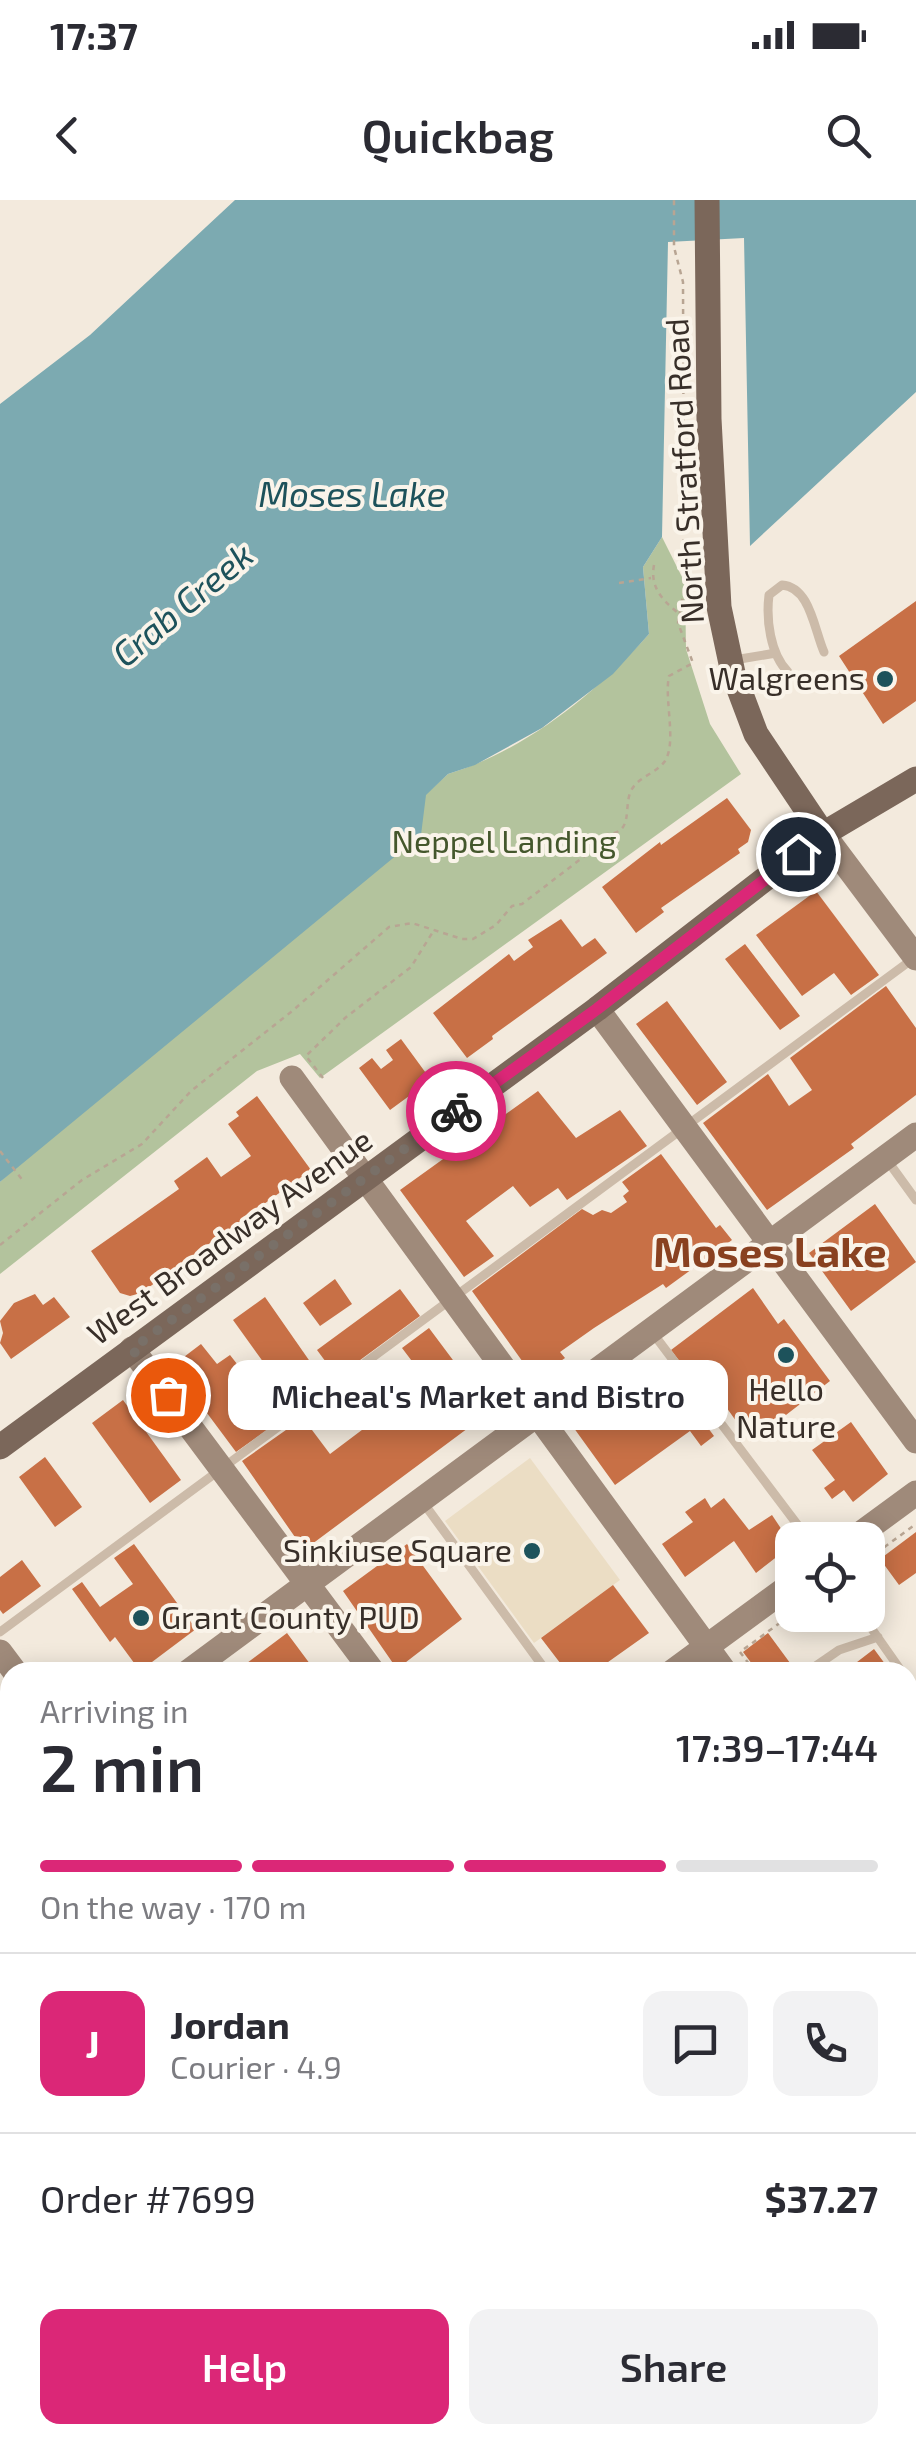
<!DOCTYPE html>
<html lang="en">
<head>
<meta charset="utf-8">
<style>
	:root { --surface:#fff; --page:#f2f2f3; --text:#2b2b33; --muted:#7c7c81; --line:#e1e1e2; --accent:#db2777 }
	body { margin:0; font-family:"Exo 2",sans-serif; background:var(--page); color:var(--text); height:100vh; display:flex; flex-direction:column; font-size:38px; white-space:nowrap }
	* { box-sizing:border-box; margin:0 }
	p { font-size:32px; color:var(--muted) }
	.icon { flex:none; width:55px; height:55px; fill:none; stroke:currentColor; stroke-width:2; stroke-linecap:round; stroke-linejoin:round }
	.map { position:relative; flex:1; overflow:hidden }
	.side { position:absolute; left:0px; top:1462px; width:918px; height:782px; display:flex; flex-direction:column; background:var(--surface); border-radius:30px 30px 0 0; box-shadow:0 5px 25px #0003 }
	.side>* { flex:none }
	.buttons { position:absolute; left:775px; top:1322px; display:grid; gap:20px }
	.buttons a { display:grid; place-items:center; width:110px; height:110px; border-radius:20px; background:var(--surface); box-shadow:0 5px 25px #0003; font-size:50px }
	.pin { position:absolute; display:grid; place-items:center; width:85px; height:85px; color:#fff; margin:-42px; border:5px solid #fff; border-radius:50%; box-shadow:0 2px 10px #0007 }
	.courier { position:absolute; display:grid; place-items:center; width:100px; height:100px; margin:-50px; border:8px solid #db2777; border-radius:50%; background:#fff; color:#222; box-shadow:0 2px 12px #0007 }
	.bubble { position:absolute; height:70px; border-radius:20px; background:var(--surface); box-shadow:0 5px 25px #0003; font-size:32px; font-weight:600; line-height:70px; text-align:center }
	.summary em { font-style:normal; font-weight:600 }
	.summary div { display:flex; flex-direction:column-reverse }
	.summary { display:flex; align-items:center; justify-content:space-between; height:170px; padding:0 40px }
	h1 { font-size:65px; font-weight:600; line-height:75px }
	.bar { display:grid; grid-template-columns:repeat(4,1fr); gap:15px 10px; align-content:center; height:120px; padding:0 40px }
	.bar i { height:12px; border-radius:8px; background:var(--line) }
	.bar .current { background:var(--accent) }
	.bar p { grid-column:span 4 }
	.line { display:flex; align-items:center; gap:25px; padding:0 40px; border-top:2px solid var(--line) }
	.line div { flex:1 }
	.round { display:grid; place-items:center; flex:none; width:105px; height:105px; border-radius:20px; background:var(--page) }
	.button { display:flex; gap:20px; margin-top:auto; padding:20px 40px }
	.button a { flex:1; height:115px; border-radius:20px; background:var(--accent); color:#fff; font-size:40px; font-weight:600; line-height:115px; text-align:center }
	.button a+a { background:var(--page); color:var(--text) }
	.status { display:flex; justify-content:space-between; align-items:center; height:70px; padding:0 50px; background:var(--surface); direction:ltr }
	.status svg { height:28px; fill:currentColor }
	header { display:flex; justify-content:space-between; align-items:center; height:130px; padding:0 40px; background:var(--surface); font-size:45px; font-weight:600 }
	.map>svg:first-child { display:block }
	.green { fill:#b3c39d }
	.plaza { fill:#ebddc4 }
	.water { fill:#7caab1 }
	.building { fill:#c87046 }
	.lines { fill:none; stroke-linecap:round; stroke-linejoin:round }
	.path { stroke:#b8a593; stroke-width:2.5; stroke-dasharray:5 5; stroke-linecap:butt }
	.lane { stroke:#ccbba9; stroke-width:9 }
	.street { stroke:#ccbba9; stroke-width:18 }
	.secondary { stroke:#9f8a7a; stroke-width:25 }
	.primary { stroke:#7b675a; stroke-width:25 }
	.done { stroke:#797068; stroke-width:10; stroke-dasharray:0 18 }
	.route { stroke:#db2777; stroke-width:12 }
	.poi-dot { fill:#1d525b; stroke:#faf4ea; stroke-width:4 }
	.labels { text-anchor:middle; stroke-width:8; stroke-linejoin:round; paint-order:stroke }
	.street-label { font-size:32px; fill:#382f29; stroke:#faf4ea }
	.poi-label { font-size:32px; fill:#382f29; stroke:#faf4ea; text-anchor:end }
	.park-label { font-size:32px; fill:#44572c; stroke:#faf4ea }
	.water-label { font-size:35px; font-style:italic; fill:#1d525b; stroke:#faf4ea }
	.district-label { font-size:42px; font-weight:bold; fill:#894120; stroke:#faf4ea }
</style>
</head>
<body>
<div class="status"><b>17:37</b><svg viewBox="0 0 49 12"><path d="M0 12V9h3v3zM5 12V6h3v6zM10 12V3h3v9zM15 12V0h3v12zM26 1h20v11H26zM47 4h2v5h-2z"/></svg></div>
<header><svg class="icon" aria-label="back" viewBox="0 0 24 24"><path d="M15 5l-7 7 7 7"/></svg>Quickbag<svg class="icon" aria-label="search" viewBox="0 0 24 24"><circle cx="10" cy="10" r="6"/><path d="M15 15l6 6"/></svg></header>
<div class="map">
<svg width="916" height="2243" viewBox="0 0 916 2243">
	<rect width="100%" height="100%" fill="#f3eadd"/>
	<path class="green" d="M662,337L685,383L686,449L710,524L741,574L320,878L300,854L257,871L0,1074V982L448,574C526,550 595,494 649,434L643,367Z
		M106,2235H642L633,2243H106Z"/>
	<path class="plaza" d="M530,1258L620,1380L534,1443L445,1321Z"/>
	<path class="water" d="M235,0H916V192L750,346L744,38L668,42L662,337L643,367L649,434L613,474L542,528L475,565L448,574L426,595L421,635L0,982V204L90,135Z
		M644,2235H821L834,2243H634Z"/>
	<path class="building" d="M916,401V501L883,524L839,456Z
		M727,598L751,630L748,642L738,649L740,653L661,708L664,712L636,733L602,687L660,642L661,645Z
		M816,691L879,775L851,795L834,773L802,796L756,735Z
		M561,719L582,747L595,738L607,753L492,836L493,839L467,858L433,813L509,754L514,761L533,747L528,740Z
		M745,744L800,816L780,830L725,759Z
		M886,786L916,828V895L851,944L854,948L767,1010L703,923L768,874L789,906L812,890L790,858Z
		M667,801L727,882L697,905L636,824Z
		M401,839L431,880L390,910L359,868L372,858L381,869L393,860L386,850Z
		M538,891L576,938L620,910L647,946L567,1000L558,988L530,1007L513,986L466,1021L494,1056L464,1077L400,990Z
		M257,896L311,970L141,1093L130,1096L120,1093L91,1051L179,989L174,981L207,957L221,977L251,956L228,924L239,916L236,912Z
		M661,954L716,1028L720,1025L732,1040L666,1088L663,1084L594,1128L560,1152L565,1158L535,1179L472,1091L582,1009L593,1015L602,1010L611,1013L627,1002L623,996L629,991L622,982Z
		M875,1004L916,1062L851,1111L809,1053Z
		M335,1079L352,1104L320,1126L303,1103Z
		M753,1088L778,1124L784,1119L830,1181L751,1242L709,1183L700,1188L671,1150Z
		M400,1089L420,1116L337,1177L317,1150Z
		M35,1094L43,1105L54,1097L70,1117L11,1159L0,1143L3,1133L0,1121L14,1103Z
		M265,1097L327,1186L310,1199L292,1174L281,1181L272,1168L269,1170L233,1120Z
		M429,1128L491,1211L304,1350L242,1261L303,1218L330,1254L427,1181L402,1148Z
		M201,1144L217,1164L230,1155L245,1174L233,1183L267,1230L236,1252L172,1166Z
		M658,1161L714,1236L701,1246L690,1231L615,1285L571,1224Z
		M123,1200L181,1280L150,1303L92,1223Z
		M851,1222L888,1274L853,1302L844,1290L832,1299L824,1288L835,1280L812,1250Z
		M45,1257L82,1307L55,1327L19,1277Z
		M705,1298L711,1308L724,1298L749,1330L772,1315L792,1345L756,1373L734,1341L685,1377L662,1344L693,1322L685,1312Z
		M916,1332V1373L899,1385L880,1359Z
		M134,1344L196,1429L140,1471L115,1437L110,1442L72,1389L82,1382L100,1407L133,1384L114,1358Z
		M407,1344L462,1419L397,1469L343,1391Z
		M22,1360L41,1386L3,1414L0,1410V1377Z
		M613,1385L649,1433L594,1472H567L541,1438Z
		M287,1433L316,1472H235Z
		M768,1433L793,1467L786,1472H758L743,1452Z
		M874,1449L891,1472H844Z
		M916,1731V1778L908,1784V1737Z
		M916,2106V2158L908,2164V2112Z"/>
	<g class="lines">
		<path class="path" d="M654,365C650,386 661,399 677,412
			M619,383L651,378
			M323,878L306,856L345,818L411,767L434,730
			M0,951L24,982
			M0,1045L82,980L142,944L191,891L291,812L389,727L412,723L462,739H473L496,725L512,706L522,704L599,645L607,634C633,633 624,610 630,593C636,577 656,574 665,561C677,542 664,500 669,476L693,463L678,423L684,390L683,82L674,47V0
			M868,1359L916,1324
			M755,1472L740,1452L792,1414
			M908,2096L912,2101
			M491,2243L513,2235"/>
		<path class="lane" d="M734,460L776,453
			M788,472C770,454 766,419 769,395L782,385C810,387 814,429 824,452
			M887,960L916,1000
			M652,1132L809,1340
			M422,1301L547,1472
			M862,1415L902,1472
			M0,1432L914,758
			M807,1472L839,1450L878,1437
			M908,1480L916,1492
			M908,1552L916,1556
			M908,1597L916,1600
			M0,1695L10,1709"/>
		<path class="street" d="M908,1980L916,1974"/>
		<path class="secondary" d="M823,634L916,758
			M597,809L916,1241
			M292,878L725,1472
			M132,1149L373,1472
			M852,1340L916,1293
			M0,1452L15,1472
			M188,1472L916,935
			M672,1472L792,1384
			M0,1608L10,1601
			M908,1649L916,1642
			M0,1941L10,1955
			M90,2243L91,2235"/>
		<path class="primary" d="M707,0L709,219L719,407L733,473L756,534L823,634
			M0,1247L597,809L823,634L916,579"/>
	</g>
	<g class="lines">
		<path class="done" d="M168,1195L132,1149L456,911"/>
		<path class="route" d="M456,911L597,809L798,654"/>
	</g>
	<g class="poi-dot">
		<circle cx="885" cy="479" r="10"/>
		<circle cx="786" cy="1155" r="10"/>
		<circle cx="532" cy="1351" r="10"/>
		<circle cx="141" cy="1418" r="10"/>
	</g>
	<g class="labels">
		<g class="street-label">
			<text transform="translate(685 271) rotate(-93)" y="11">North Stratford Road</text>
			<text transform="translate(230 1037) rotate(-36)" y="11">West Broadway Avenue</text>
		</g>
		<g class="poi-label">
			<text x="865" y="490">Walgreens</text>
			<text x="786" y="1201" text-anchor="middle">Hello<tspan x="786" dy="37">Nature</tspan></text>
			<text x="512" y="1362">Sinkiuse Square</text>
			<text x="161" y="1429" text-anchor="start">Grant County PUD</text>
		</g>
		<g class="park-label">
			<text x="504" y="653">Neppel Landing</text>
		</g>
		<g class="water-label">
			<text x="352" y="307">Moses Lake</text>
			<text transform="translate(183 405) rotate(-40)" y="12">Crab Creek</text>
		</g>
		<g class="district-label">
			<text x="770" y="1067">Moses Lake</text>
		</g>
	</g>
</svg>
<div class="buttons">
<a><svg class="icon" aria-label="locate" viewBox="0 0 24 24"><circle cx="12" cy="12" r="6"/><path d="M12 2v4M12 18v4M2 12h4M18 12h4"/></svg></a>
</div>
<div class="pin" style="left:168px;top:1195px;background:#ea580c"><svg class="icon" aria-label="bag" viewBox="0 0 24 24"><path d="M5 8h14l-1 12H6zM9 8a3 3 0 0 1 6 0"/></svg></div>
<div class="pin" style="left:798px;top:654px;background:#1f2937"><svg class="icon" aria-label="home" viewBox="0 0 24 24"><path d="M3 11l9-7 9 7M6 9v11h12V9"/></svg></div>
<div class="courier" style="left:456px;top:911px"><svg class="icon" aria-label="bike" viewBox="0 0 24 24"><circle cx="6" cy="16" r="4"/><circle cx="18" cy="16" r="4"/><path d="M6 16l4-8h5l3 8M10 8l3 8H6M13 5h3"/></svg></div>
<div class="bubble" style="left:228px;top:1160px;width:500px">Micheal's Market and Bistro</div>
<section class="side">
<div class="summary"><div><h1>2 min</h1><p>Arriving in</p></div><em>17:39–17:44</em></div>
<div class="bar"><i class="current"></i><i class="current"></i><i class="current"></i><i></i><p>On the way · 170 m</p></div>
<div class="line" style="height:180px"><b class="round" style="background:var(--accent);color:#fff">J</b><div><b>Jordan</b><p>Courier · 4.9</p></div><a class="round"><svg class="icon" aria-label="chat" viewBox="0 0 24 24"><path d="M4 5h16v11H9l-5 4z"/></svg></a><a class="round"><svg class="icon" aria-label="phone" viewBox="0 0 24 24"><path d="M5 4h4l2 5-3 2q2 4 5 5l2-3 5 2v4C11 20 4 13 5 4z"/></svg></a></div>
<div class="line" style="height:130px"><div>Order #7699</div><b>$37.27</b></div>
<div class="button"><a>Help</a><a>Share</a></div>
</section>
</div>
</body>
</html>
